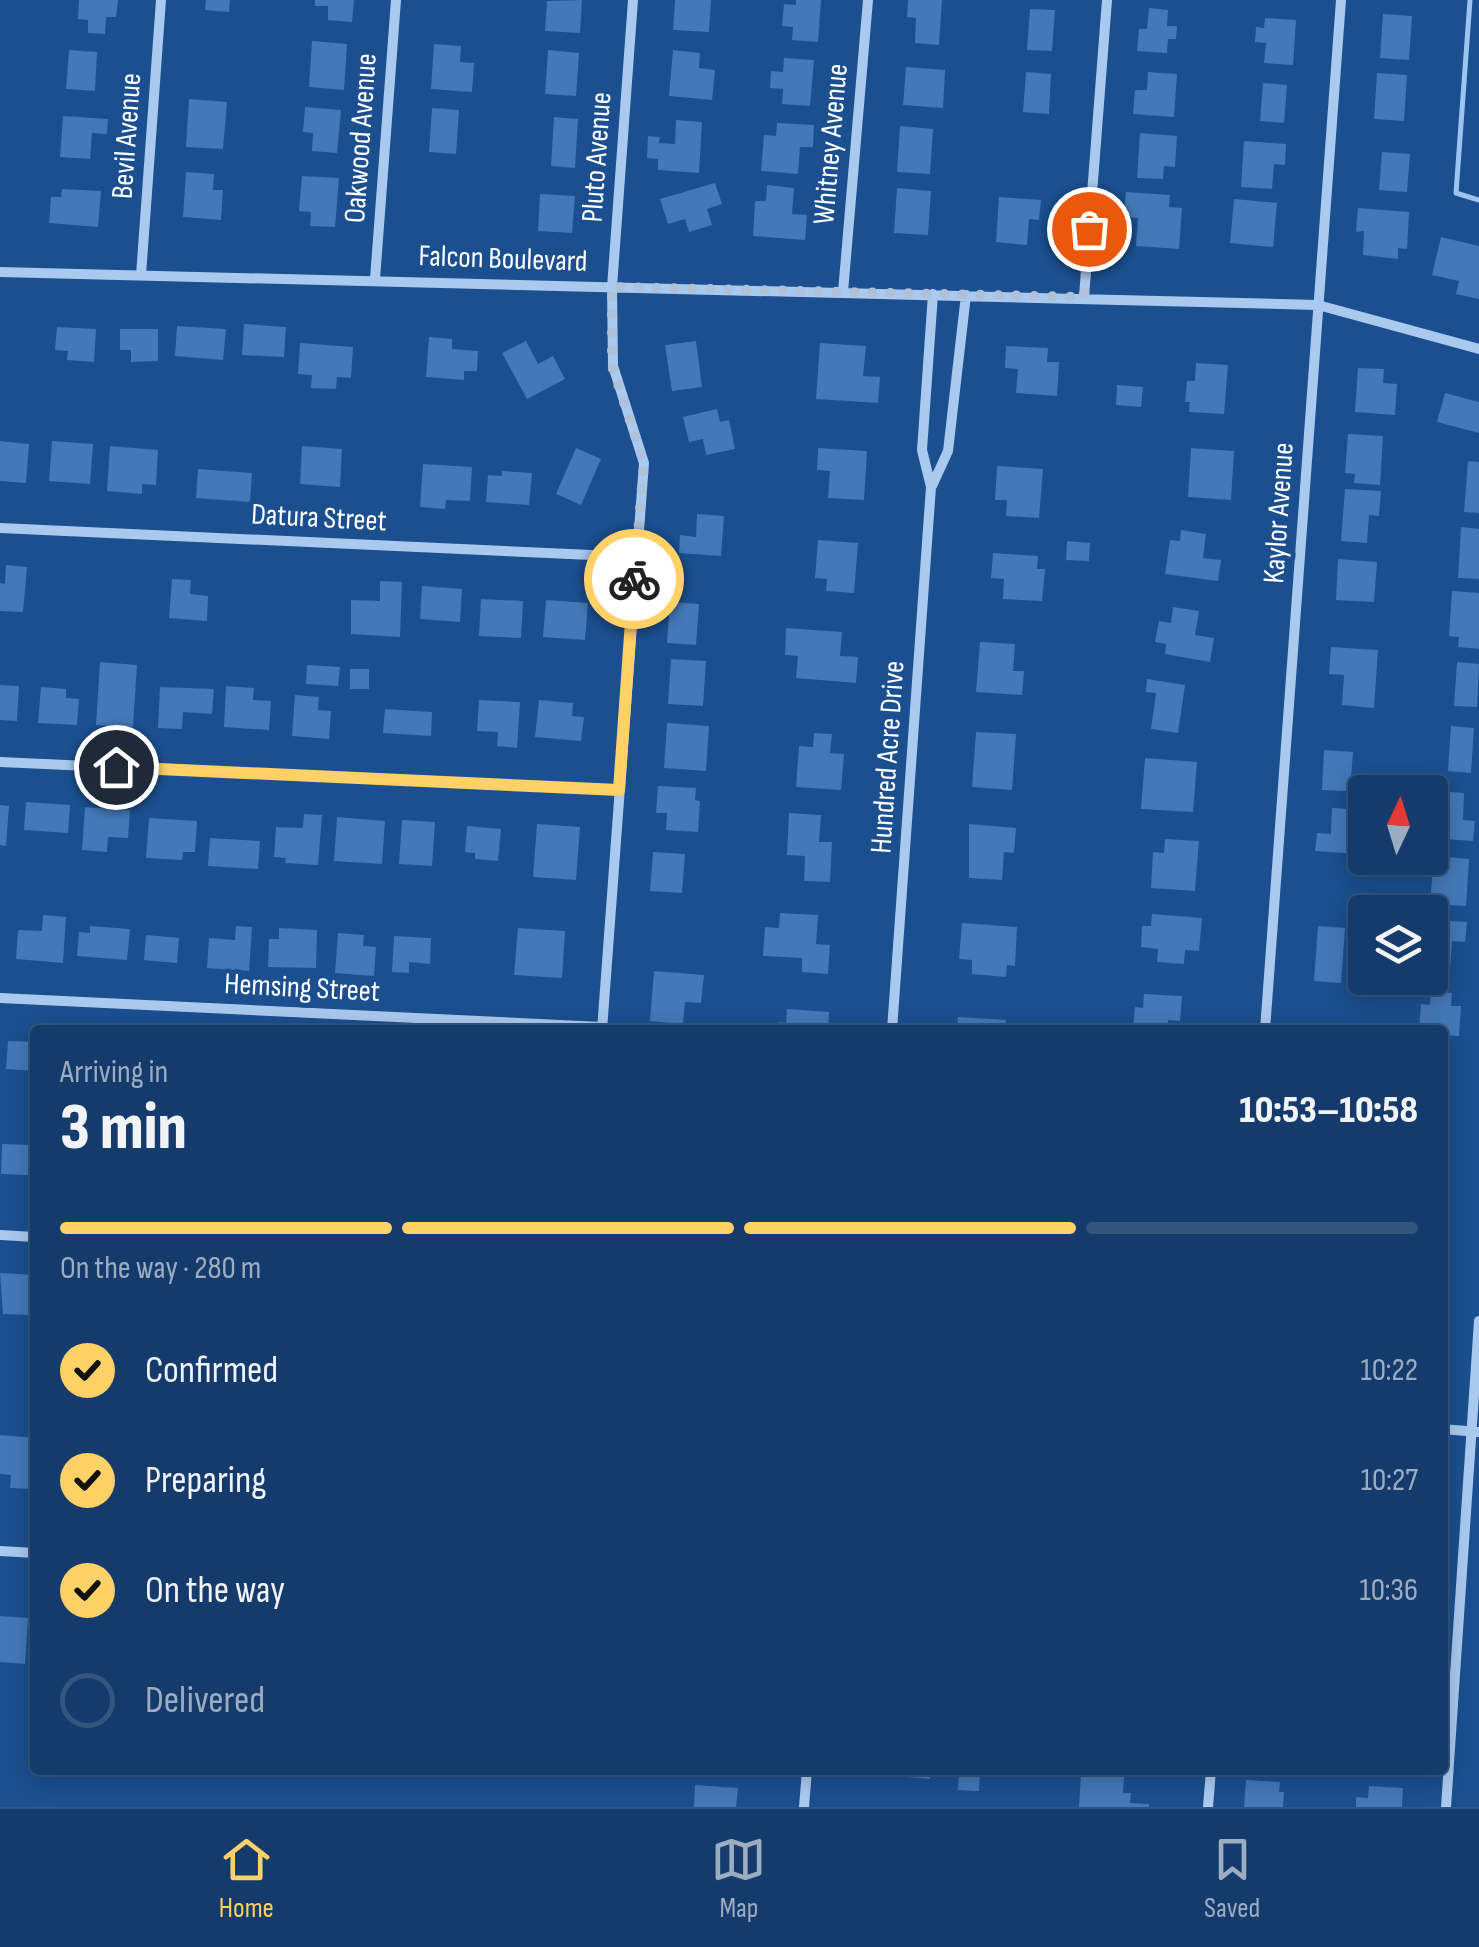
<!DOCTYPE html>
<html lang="en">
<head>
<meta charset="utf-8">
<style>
	:root { --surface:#143b6b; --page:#214673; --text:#f1f3f6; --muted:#9dadc1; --line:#33557e; --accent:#ffd166 }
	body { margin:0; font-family:"Sofia Sans Condensed",sans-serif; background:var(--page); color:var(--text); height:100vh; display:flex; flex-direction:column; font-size:38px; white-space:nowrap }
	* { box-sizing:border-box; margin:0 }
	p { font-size:32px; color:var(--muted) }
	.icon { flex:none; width:55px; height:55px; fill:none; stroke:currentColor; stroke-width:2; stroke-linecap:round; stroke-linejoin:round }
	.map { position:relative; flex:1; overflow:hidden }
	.panel { position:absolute; left:30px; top:1025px; width:1418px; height:750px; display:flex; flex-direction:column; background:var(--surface); border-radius:10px; box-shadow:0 5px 25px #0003,0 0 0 2px var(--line) }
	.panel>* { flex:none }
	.needle { width:65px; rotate:4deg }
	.buttons { position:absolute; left:1348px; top:775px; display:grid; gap:20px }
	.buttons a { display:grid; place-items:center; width:100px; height:100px; border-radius:10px; background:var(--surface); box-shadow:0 5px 25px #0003,0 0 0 2px var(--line); font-size:50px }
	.pin { position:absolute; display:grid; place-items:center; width:85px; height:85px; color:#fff; margin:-42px; border:5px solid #fff; border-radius:50%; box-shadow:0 2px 10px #0007 }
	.courier { position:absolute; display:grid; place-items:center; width:100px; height:100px; margin:-50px; border:8px solid #ffd166; border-radius:50%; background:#fff; color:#222; box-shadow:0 2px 12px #0007 }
	.overview em { font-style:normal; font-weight:800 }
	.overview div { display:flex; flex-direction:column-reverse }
	.overview { display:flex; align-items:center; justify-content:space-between; height:170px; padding:0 30px }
	h1 { font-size:65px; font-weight:800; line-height:75px }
	.bar { display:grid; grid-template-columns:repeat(4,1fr); gap:15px 10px; align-content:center; height:120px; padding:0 30px }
	.bar i { height:12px; border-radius:8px; background:var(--line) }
	.bar .current { background:var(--accent) }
	.bar p { grid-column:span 4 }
	ol { padding:0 30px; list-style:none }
	li { display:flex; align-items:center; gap:30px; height:110px }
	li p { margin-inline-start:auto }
	li .icon { padding:10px; border-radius:50%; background:var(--accent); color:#111; stroke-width:4 }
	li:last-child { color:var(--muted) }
	li i { width:55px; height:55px; border:5px solid var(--line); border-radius:50% }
	.dock { display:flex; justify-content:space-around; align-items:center; height:140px; border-top:2px solid var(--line); background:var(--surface); font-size:28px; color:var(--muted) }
	.dock a { display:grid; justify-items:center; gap:5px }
	.dock .current { color:var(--accent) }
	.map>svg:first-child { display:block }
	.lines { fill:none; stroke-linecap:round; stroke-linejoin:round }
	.stream { stroke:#9cc4f0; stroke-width:5 }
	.building { fill:#4478b7 }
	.street { stroke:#a9c9ee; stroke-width:10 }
	.done { stroke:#afc1d8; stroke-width:10; stroke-dasharray:0 18 }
	.route { stroke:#ffd166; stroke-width:12 }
	.labels { text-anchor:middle; stroke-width:10; stroke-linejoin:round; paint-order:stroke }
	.street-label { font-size:30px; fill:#fff; stroke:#1b4f8f }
</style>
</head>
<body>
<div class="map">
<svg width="1479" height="1807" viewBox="0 0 1479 1807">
	<rect width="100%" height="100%" fill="#1b4f8f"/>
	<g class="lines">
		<path class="stream" d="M1470,0L1456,193L1479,200"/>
	</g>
	<path class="building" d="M79,0H118L116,17H106L105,34L88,33V20L78,19Z
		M206,0H230L229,12L205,10Z
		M315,0H354L352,22L328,20V6H315Z
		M582,0L580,33L545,31L547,1Z
		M675,0H711L709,32L673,30Z
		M796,0H821L818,42L792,40L793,27L782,26L784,4L796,5Z
		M908,0H942L939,45L915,43L916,18L907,17Z
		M1149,8L1168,10L1167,26H1177L1176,39H1168L1167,53L1137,51L1139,29H1147Z
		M1030,9L1055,10L1052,51L1027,50Z
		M1383,14L1412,16L1409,60L1380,58Z
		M1265,18L1296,20L1293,65L1264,63L1266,43L1255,42L1256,27L1264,28Z
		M312,41L347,44L344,90L309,87Z
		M434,44L461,46L460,62L474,63L472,92L431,89Z
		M69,50L97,52L95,91L66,89Z
		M548,50L579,53L576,96L545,94Z
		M673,50L700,53L699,68L715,70L712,100L669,96Z
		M784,58L814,60L810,106L782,104L783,89L770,88L771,71L783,72Z
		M906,67L945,70L943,108L903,105Z
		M1026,72L1051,74L1049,114L1023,112Z
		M1148,72L1177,74L1174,117L1133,114L1135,90H1147Z
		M1377,73L1407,75L1404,121L1374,119Z
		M1263,83L1287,85L1284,123L1260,121Z
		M189,99L227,102L223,149L186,147Z
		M305,107L341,110L337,153L312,151L313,133L303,132Z
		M432,108L459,110L456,154L429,152Z
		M63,116L108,119L107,134L92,133L90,159L60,157Z
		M554,117L578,119L575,168L551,166Z
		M676,120L702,122L699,173L658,170V159L647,158L648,136L660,137L659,143L675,144Z
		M777,123L814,125L813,147H800L798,174L761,171L764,135L776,136Z
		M900,126L933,129L930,174L897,172Z
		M1140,133L1177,136L1175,167L1164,166L1163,179L1137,178Z
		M1244,141L1286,144L1285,165L1274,164L1272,189L1241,187Z
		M1382,152L1410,154L1407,192L1379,190Z
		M186,172L214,174L213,190H223L221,220L183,217Z
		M302,176L339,178L335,227L310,226L311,212L299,211Z
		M715,183L722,204L707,209L712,225L689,232L685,219L668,224L660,199Z
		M767,185L794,188L792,214L807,215L805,240L753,236L755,201H766Z
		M897,188L931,191L928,235L894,233Z
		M62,189L101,191L98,227L49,223L51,197H61Z
		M1126,192L1170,195L1169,207L1182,208L1179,249L1136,246L1138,218L1124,217Z
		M540,194L575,196L572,233L538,231Z
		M999,197L1041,200L1039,220L1029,219L1027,245L996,242Z
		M1234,199L1277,203L1273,247L1230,243Z
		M1358,208L1409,212L1407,249L1398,248V259L1363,255L1364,231L1356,232Z
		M1441,237L1479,246V299L1456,294L1459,281L1432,275Z
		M244,324L286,327L284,357L242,355Z
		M177,326L226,329L223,360L175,356Z
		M57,327L96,329L94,362L67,360L68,351L55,350Z
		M120,329H158V361L131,362V350H120Z
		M429,337L452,339V349L478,351L477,371H464V380L426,377Z
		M526,341L538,364L553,356L565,379L527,399L502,353Z
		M696,341L702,387L672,391L665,345Z
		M300,343L353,347L351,378L337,377L336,389L311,388L312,375L298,374Z
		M820,343L866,346L863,376L880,377L878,403L816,399Z
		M1006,346L1048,348L1047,362H1059L1057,396L1016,393L1018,369L1005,368Z
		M1196,363L1228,365L1224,414L1189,412L1190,402H1185L1187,381H1195Z
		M1358,368L1384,369L1383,383L1397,384L1395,415L1355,412Z
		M1117,385L1143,387L1141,407L1116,405Z
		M1445,393L1479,402V433L1437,422Z
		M717,409L720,422L729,420L735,449L706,455L703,439L689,442L683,417Z
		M1348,434L1383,436L1380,485L1354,483L1355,474L1345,473Z
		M0,441L29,444L26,483L0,481Z
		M52,441L93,444L90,484L49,481Z
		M110,446L158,450L156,485L142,484V494L107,491Z
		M302,446L342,449L340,487L300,484Z
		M576,448L601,459L581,505L556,494Z
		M818,448L867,451L864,500L828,498L830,471L817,470Z
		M1191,448L1234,451L1231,500L1188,497Z
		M1468,461L1479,462V513L1464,512Z
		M423,464L472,467L470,501L446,500L445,509L420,507Z
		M997,466L1043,469L1039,518L1006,516L1007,500H995Z
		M198,469L252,473L250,502L196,498Z
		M502,471L532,473L529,505L486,502L488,475L502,476Z
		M1345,489L1381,491L1379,516L1369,515L1367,543L1341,541Z
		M697,514L724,516L721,556L679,553L680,535L696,537Z
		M1461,527L1479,529V579L1458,578Z
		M1181,530L1206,534L1203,558L1221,560L1218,581L1165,574L1170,540L1180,541Z
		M818,540L858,543L854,593L826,591L827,579L815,578Z
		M1067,541L1090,543L1089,561L1066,560Z
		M993,553L1038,556L1037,569H1045L1042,601L1003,599L1004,579L991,578Z
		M1338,559L1377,562L1374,602L1336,600Z
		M6,565L27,567L23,612L0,611V583L5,584Z
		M172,579L191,580L190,594L208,596L207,621L169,618Z
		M380,581L402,582L400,637L351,634V600L380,601Z
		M422,586L462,589L460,622L420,619Z
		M1452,591L1479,593V649L1458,647L1459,637L1449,636Z
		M481,599L523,601L521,638L479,636Z
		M546,600L588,603L585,640L543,637Z
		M670,602L699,604L696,645L667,643Z
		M1173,607L1199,611L1195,635L1214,638L1210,662L1165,654L1166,644L1155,642L1159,621L1171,623Z
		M786,628L842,632L840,656L858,657L856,683L796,678L798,656L785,655Z
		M980,642L1015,644L1013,671H1024L1022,695L976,692Z
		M1331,647L1378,650L1374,708L1342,705L1344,675L1329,674Z
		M671,659L706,661L703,706L668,704Z
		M100,662L137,665L133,727L96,725Z
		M1457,662L1479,664L1477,707L1454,706Z
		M307,665L340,667L338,686L306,684Z
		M350,669H369V689H350Z
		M1147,679L1185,685L1178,733L1151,729L1156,693L1146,692Z
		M0,685L19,686L17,721L0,720Z
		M226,686L254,688L253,700L271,701L269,730L224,727Z
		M41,687L66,689V698L79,699L77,725L38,723Z
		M160,687L214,689L212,714L183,712L182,729L158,728Z
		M295,695L319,697L318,710L331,711L329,739L292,736Z
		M479,700L520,702L517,748L497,746L498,732L477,731Z
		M539,700L573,703L572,716L584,717L581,741L535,737Z
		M385,709L432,712L431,736L383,733Z
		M667,723L709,726L706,771L664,768Z
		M1451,726L1474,728L1471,773L1448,771Z
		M976,732L1016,734L1012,790L972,787Z
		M814,733L832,734L830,753L844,754L841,790L796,787L799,746L813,747Z
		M1324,750L1353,752L1350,791L1322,790Z
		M1145,758L1197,762L1193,812L1141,809Z
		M658,786L696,788L695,800L700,801L698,832L666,830L667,813H656Z
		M1436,791L1464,793L1463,820L1475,821L1473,841L1430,838V804H1435Z
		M26,802L70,805L68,833L24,830Z
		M0,805L9,806L6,846L0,845Z
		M85,807L130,810L128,838L108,837L107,852L82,850Z
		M1332,808L1362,810L1359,854L1315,851L1317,833L1331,834Z
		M789,813L821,815L819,842H832L830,882L804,881L805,856L787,855Z
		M304,814L322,815L318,865L285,863L286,858L274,857L276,827L303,828Z
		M337,817L385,821L382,864L334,861Z
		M149,818L197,821L195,852H183L182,860L146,858Z
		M402,820L435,822L432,866L399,864Z
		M537,824L580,827L576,880L533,877Z
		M969,824L1016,828L1014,853L1004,852L1002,880L969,878Z
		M467,826L501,829L498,861L475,859V853L465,852Z
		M210,838L260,841L258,869L208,866Z
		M1165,839L1199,841L1195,891L1151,888L1153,852L1164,853Z
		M653,852L685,854L682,893L650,891Z
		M1434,856L1469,859L1466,906L1430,904Z
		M780,913L818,915L816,944L830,945L828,974L802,972V958L763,956L765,927L779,928Z
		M1152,914L1202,918L1199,951L1185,950L1184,964L1157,962L1158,949L1141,947L1142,926H1151Z
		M43,915L66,917L63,963L16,959L18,930L42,931Z
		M1430,920L1467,922L1465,942L1452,941L1450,969L1430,968Z
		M962,923L1017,927L1015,966L1007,965L1006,977L972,974V960L959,959Z
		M90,926L130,929L127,960L77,956L79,932L90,933Z
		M236,926L252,927L249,971L207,968L209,938L235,940Z
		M1318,926L1345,928L1341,983L1314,981Z
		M279,928L317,930L316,968L268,967L269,939H279Z
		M518,928L565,931L562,978L514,975Z
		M338,933L364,935L363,946L376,947L374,976L335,973Z
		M146,935L179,938L177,963L144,960Z
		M394,936L431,938L430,964L409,962V973L392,972Z
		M654,971L704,975L701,1003L685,1002L683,1024L650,1021Z
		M1431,991L1452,993L1451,1006H1461L1459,1036L1442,1035V1030H1419L1421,1004L1430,1005Z
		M1144,994L1182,996L1180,1021L1168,1020V1030H1133L1135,1007L1143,1008Z
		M787,1009L829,1012L828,1030H778L779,1022L786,1023Z
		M958,1017L1006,1020L1005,1030H957Z
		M8,1041L35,1042V1071L6,1069Z
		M2,1144L35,1145V1190H28L29,1175L1,1174Z
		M0,1273L35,1275V1301H30L29,1315L3,1314Z
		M0,1435L35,1438V1489L10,1488L11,1475L0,1474Z
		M0,1616L28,1618L25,1664L0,1662Z
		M872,1770H931L930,1779L872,1774Z
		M959,1772L980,1773L979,1791L958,1790Z
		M1081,1774L1124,1777L1123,1793H1131L1130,1803L1149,1804V1807H1079Z
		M1246,1780L1280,1782L1279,1792H1284L1283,1807H1244Z
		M695,1785L738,1788L736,1807H694Z
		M1369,1786L1403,1788L1402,1807H1356V1797L1368,1798Z"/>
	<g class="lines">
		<path class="street" d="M0,272L1318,305L1479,349
			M141,275L161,0
			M375,279L396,0
			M843,292L868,0
			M1084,297L1107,0
			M932,486L948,451L966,295
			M0,528L636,557
			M0,762L619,790
			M0,998L602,1027
			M602,1030L644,463L613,366L612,287L633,0
			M892,1030L931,487L922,450L933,294
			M1265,1030L1341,0
			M0,1235L35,1237
			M1442,1429L1479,1432
			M0,1551L35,1553
			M804,1807L807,1770
			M1208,1807L1211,1770
			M1446,1807L1479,1321"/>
	</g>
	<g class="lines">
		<path class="done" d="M634,579L644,463L612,366V287L1084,297L1089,229"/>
		<path class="route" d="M116,767L619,790L634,579"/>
	</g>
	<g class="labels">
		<g class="street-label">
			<text transform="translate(126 136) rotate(-86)" y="10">Bevil Avenue</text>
			<text transform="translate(360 138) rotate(-86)" y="10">Oakwood Avenue</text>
			<text transform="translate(830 144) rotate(-85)" y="10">Whitney Avenue</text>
			<text transform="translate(596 157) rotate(-86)" y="10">Pluto Avenue</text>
			<text transform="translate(503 258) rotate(2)" y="10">Falcon Boulevard</text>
			<text transform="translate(1278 513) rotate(-86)" y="10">Kaylor Avenue</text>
			<text transform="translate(319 517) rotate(3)" y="10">Datura Street</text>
			<text transform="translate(887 757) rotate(-86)" y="10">Hundred Acre Drive</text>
			<text transform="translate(302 987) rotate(3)" y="10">Hemsing Street</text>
		</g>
	</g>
</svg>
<div class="buttons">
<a><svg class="needle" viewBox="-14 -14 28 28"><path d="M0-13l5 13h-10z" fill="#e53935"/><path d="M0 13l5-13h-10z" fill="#9dadc1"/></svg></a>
<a><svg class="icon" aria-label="layers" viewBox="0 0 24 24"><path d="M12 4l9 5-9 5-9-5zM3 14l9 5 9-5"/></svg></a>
</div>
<div class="pin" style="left:1089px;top:229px;background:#ea580c"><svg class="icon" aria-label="bag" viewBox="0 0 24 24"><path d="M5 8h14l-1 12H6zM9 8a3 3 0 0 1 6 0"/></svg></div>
<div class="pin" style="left:116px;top:767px;background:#1f2937"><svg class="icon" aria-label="home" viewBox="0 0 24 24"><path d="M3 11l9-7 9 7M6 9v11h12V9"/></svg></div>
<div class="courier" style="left:634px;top:579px"><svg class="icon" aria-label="bike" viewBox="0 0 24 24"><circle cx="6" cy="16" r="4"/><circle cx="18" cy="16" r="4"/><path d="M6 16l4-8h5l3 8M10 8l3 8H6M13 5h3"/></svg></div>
<section class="panel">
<div class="overview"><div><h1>3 min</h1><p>Arriving in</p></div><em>10:53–10:58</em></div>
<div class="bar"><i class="current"></i><i class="current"></i><i class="current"></i><i></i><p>On the way · 280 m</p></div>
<ol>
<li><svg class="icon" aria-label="check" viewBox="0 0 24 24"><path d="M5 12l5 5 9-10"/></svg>Confirmed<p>10:22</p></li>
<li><svg class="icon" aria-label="check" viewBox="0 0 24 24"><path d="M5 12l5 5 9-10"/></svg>Preparing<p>10:27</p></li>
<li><svg class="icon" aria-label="check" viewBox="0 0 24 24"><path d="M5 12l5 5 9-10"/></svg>On the way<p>10:36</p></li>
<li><i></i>Delivered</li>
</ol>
</section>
</div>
<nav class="dock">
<a class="current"><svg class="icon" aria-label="home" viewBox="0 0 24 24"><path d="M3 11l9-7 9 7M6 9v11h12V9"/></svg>Home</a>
<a><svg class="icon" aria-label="map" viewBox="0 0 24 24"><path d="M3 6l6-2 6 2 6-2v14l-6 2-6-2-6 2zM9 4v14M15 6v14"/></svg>Map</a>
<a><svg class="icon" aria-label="saved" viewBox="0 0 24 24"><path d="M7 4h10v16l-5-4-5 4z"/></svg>Saved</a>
</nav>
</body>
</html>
